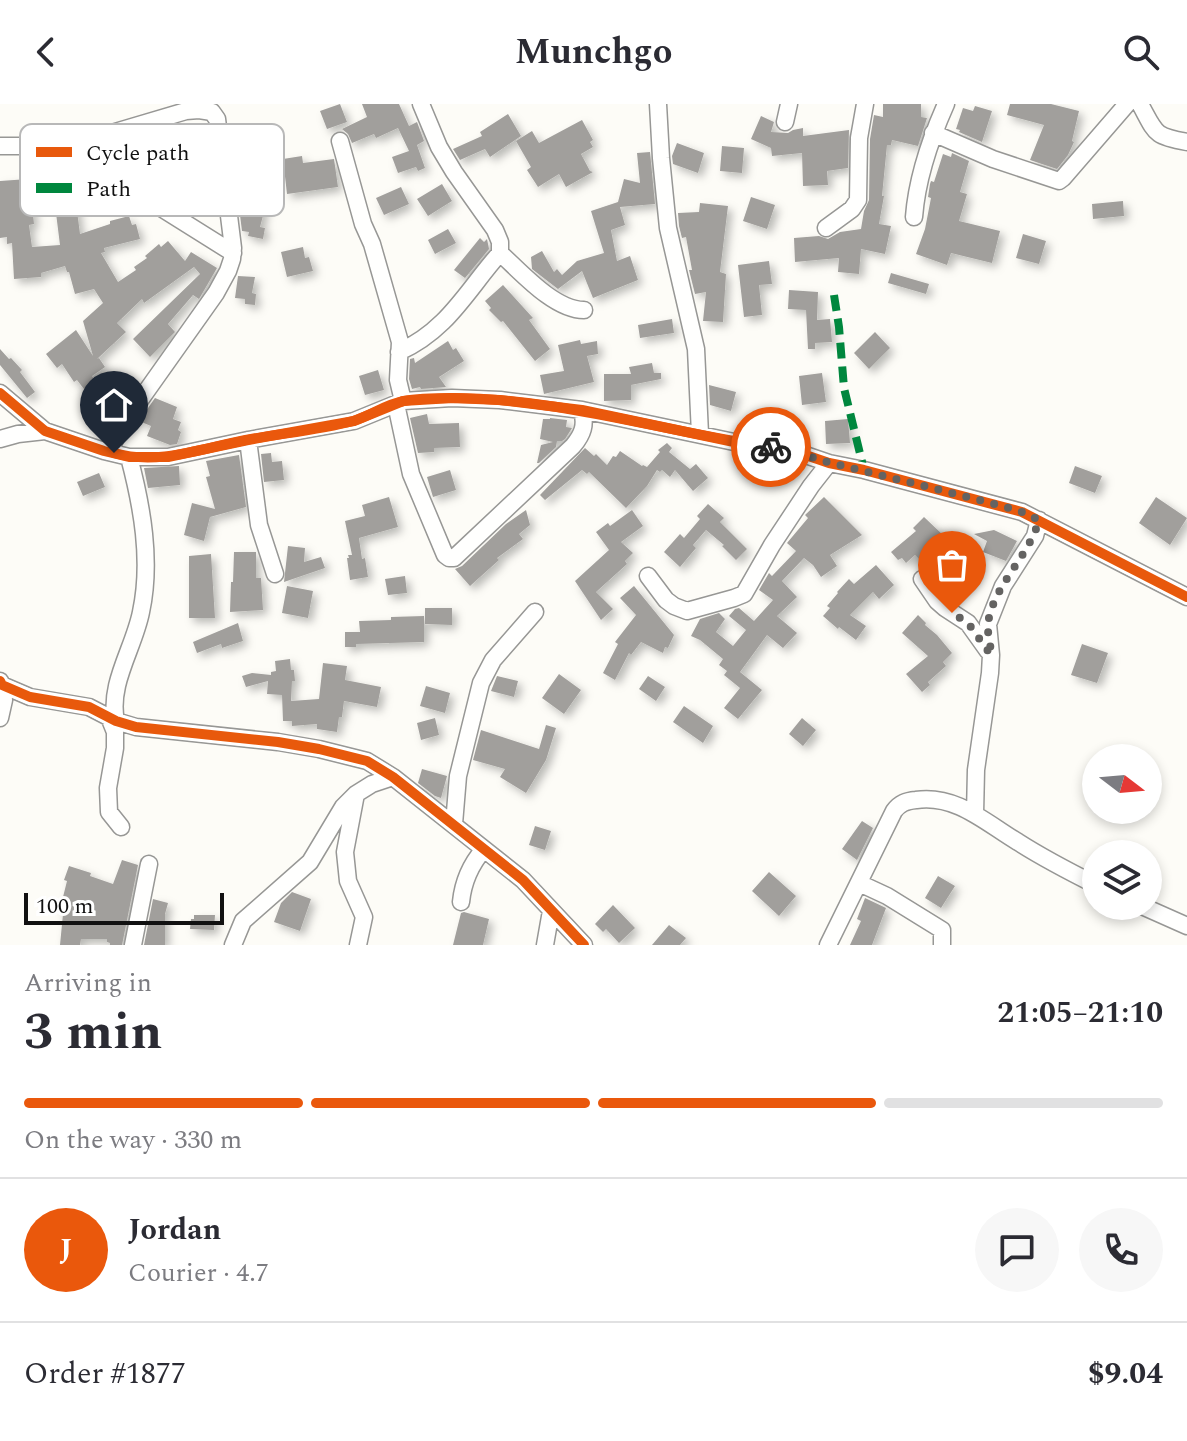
<!DOCTYPE html>
<html lang="en">
<head>
<meta charset="utf-8">
<style>
	:root { --surface:#fff; --page:#f7f7f7; --text:#2b2b33; --muted:#7c7c81; --line:#e1e1e2; --accent:#ea580c }
	body { margin:0; font-family:Spectral,serif; background:var(--page); color:var(--text); height:100vh; display:flex; flex-direction:column; font-size:30px; white-space:nowrap }
	* { box-sizing:border-box; margin:0 }
	p { font-size:26px; color:var(--muted) }
	.icon { flex:none; width:44px; height:44px; fill:none; stroke:currentColor; stroke-width:2; stroke-linecap:round; stroke-linejoin:round }
	.map { position:relative; height:841px; overflow:hidden }
	.panel { display:flex; flex-direction:column; background:var(--surface); flex:1 }
	.panel>* { flex:none }
	.needle { width:52px; rotate:106deg }
	.fabs { position:absolute; left:1082px; top:640px; display:grid; gap:16px }
	.fabs a { display:grid; place-items:center; width:80px; height:80px; border-radius:50%; background:var(--surface); box-shadow:0 4px 12px #0003; font-size:40px }
	.scale { position:absolute; left:24px; bottom:20px; width:200px; box-sizing:border-box; padding-left:8px; border:4px solid #111; border-top:0; font-size:22px; line-height:28px; white-space:nowrap; color:#111; -webkit-text-stroke:6px #fff; paint-order:stroke }
	.pin { position:absolute; display:grid; place-items:center; width:68px; height:68px; color:#fff; margin:-82px -34px; border-radius:50% 50% 50% 0; rotate:-45deg; box-shadow:0 0 8px #0007 }
	.pin .icon { rotate:45deg }
	.courier { position:absolute; display:grid; place-items:center; width:80px; height:80px; margin:-40px; border:6px solid #ea580c; border-radius:50%; background:#fff; color:#222; box-shadow:0 2px 10px #0007 }
	.overview em { font-style:normal; font-weight:700 }
	.overview div { display:flex; flex-direction:column-reverse }
	.overview { display:flex; align-items:center; justify-content:space-between; height:136px; padding:0 24px }
	h1 { font-size:52px; font-weight:700; line-height:60px }
	.bar { display:grid; grid-template-columns:repeat(4,1fr); gap:12px 8px; align-content:center; height:96px; padding:0 24px }
	.bar i { height:10px; border-radius:6px; background:var(--line) }
	.bar .selected { background:var(--accent) }
	.bar p { grid-column:span 4 }
	.line { display:flex; align-items:center; gap:20px; padding:0 24px; border-top:2px solid var(--line) }
	.line div { flex:1 }
	.round { display:grid; place-items:center; flex:none; width:84px; height:84px; border-radius:42px; background:var(--page) }
	header { display:flex; justify-content:space-between; align-items:center; height:104px; padding:0 24px; background:var(--surface); font-size:36px; font-weight:700 }
	.map>svg:first-child { display:block }
	.building { fill:#a19f9c; filter:url(#shadow) }
	.lines { fill:none; stroke-linecap:round; stroke-linejoin:round }
	.street-casing { stroke:#979795; stroke-width:19 }
	.street { stroke:#fffffe; stroke-width:16 }
	.quiet { stroke:#00873e; stroke-width:8; stroke-dasharray:16 8; stroke-linecap:butt }
	.cycleway-casing { stroke:#fff; stroke-width:15 }
	.cycleway { stroke:#e8590c; stroke-width:10 }
	.done { stroke:#646362; stroke-width:8; stroke-dasharray:0 14.4 }
	.route { stroke:#ea580c; stroke-width:10 }
	.key { fill:#fff; stroke:#b8b8b8; stroke-width:2 }
	.key-label { font-size:22px; fill:#111 }
</style>
</head>
<body>
<header><svg class="icon" aria-label="back" viewBox="0 0 24 24"><path d="M15 5l-7 7 7 7"/></svg>Munchgo<svg class="icon" aria-label="search" viewBox="0 0 24 24"><circle cx="10" cy="10" r="6"/><path d="M15 15l6 6"/></svg></header>
<div class="map">
<svg width="1187" height="841" viewBox="0 0 1187 841">
	<defs>
		<filter id="shadow"><feDropShadow dx="4.5" dy="4.5" stdDeviation="4" flood-color="#0004"/></filter>
	</defs>
	<rect width="100%" height="100%" fill="#fdfcf7"/>
	<path class="building" d="M340,0L347,18L327,25L320,7Z
		M362,0H399L409,22L417,18L424,37L417,41L425,64L418,67L416,63L398,69L392,53L409,47L398,24L376,34L374,30L352,39L348,30L342,25L367,13Z
		M883,0H921V13L927,14L918,42L892,36L891,41H887L882,92H884L879,120L891,122L885,150L861,145L859,170L838,168L839,154L795,158L794,134L819,132L828,135L840,128L861,125L864,107L869,96L870,35L874,11L883,13Z
		M1010,0H1051L1079,7L1072,37L1074,38L1068,51L1057,65L1030,56L1044,21L1007,11Z
		M975,2L992,7L982,38L959,28L960,26L956,25L963,4L973,7Z
		M508,10L521,32L490,53L485,45L460,56L453,45L482,32L480,28Z
		M761,12L774,18L771,28L788,29L793,26L803,24V32L849,26L848,64L827,67L828,81L803,82L802,49L772,52L771,44L751,35Z
		M582,16L593,36L590,38L593,43L581,50L590,67L593,68L566,83L559,70L538,83L527,66L531,63L516,37L532,27L539,39Z
		M677,39L704,49L698,69L673,60L672,52Z
		M722,42L744,44L742,69L720,67Z
		M650,48L655,100L620,103L625,121L611,126L617,157L630,152L638,176L593,194L582,167L558,185L532,165L531,153L542,147L554,168L557,165L562,171L577,157L604,149L591,107L618,98L624,75L640,79L637,49Z
		M952,49L969,57L960,88L967,90L959,117L1000,127L992,159L951,149L947,161L916,150L925,125L931,94L928,93L930,80L931,77L934,78L943,50L951,53Z
		M302,52L303,59L334,55L338,83L287,90L283,55Z
		M49,57L52,90L31,92L34,120L29,121L32,143L60,141L55,101L76,99L80,130L110,120V117L129,112L132,121L136,120L140,135L104,144L105,148L101,149L118,178L136,166L134,163L147,154L145,152L159,140L161,143L168,137L185,157L191,148L217,164L199,195L193,191L168,220L175,228L150,253L133,235L200,170L194,163L144,199L142,195L117,219L126,228L97,255L99,254L105,263L92,272L95,277L84,285L77,276L74,278L62,260L57,264L46,250L76,226L93,252L83,217L103,199L94,185L75,190L69,168H67L65,162L41,169V173L14,175L12,139L7,140V133L0,134V77L28,75L26,59Z
		M442,80L452,97L428,112L417,95Z
		M401,83L409,100L384,111L376,94Z
		M242,91L266,98L262,108H264L260,123L265,124L263,135L248,132L249,128L242,127L239,103Z
		M751,93L775,101L767,125L743,117Z
		M1123,97L1124,112L1093,115L1092,100Z
		M700,99L728,102L720,168L726,170L723,218L703,217L706,188L695,190L689,166H692L686,133L682,134L679,122L678,109L699,108Z
		M448,125L456,139L435,150L428,136Z
		M1023,130L1046,137L1039,160L1016,154Z
		M480,134L484,138L487,135L489,145L465,174L454,166Z
		M303,143L305,154L309,153L313,167L287,173L281,148Z
		M769,157L772,180L759,181L762,211L744,213L738,161Z
		M891,169L929,180L926,190L888,179Z
		M238,172L255,173L252,189L256,190L255,201L245,200V195L235,194Z
		M503,181L533,214L529,216L550,245L535,257L503,217L501,218L489,206L491,204L485,197Z
		M789,186L818,188L817,216L830,215L832,238L815,239V245H808L806,206L788,205Z
		M672,215L674,229L640,234L638,221Z
		M875,228L890,244L869,265L854,249Z
		M580,236L581,240L597,237L598,250L587,252L594,278L544,290L540,271L564,267L558,241Z
		M448,237L453,246L456,244L464,257L439,273L446,283L421,285L420,283L412,285L409,275L410,255L414,254L415,259Z
		M0,245L9,255L11,254L22,266L20,268L35,288L27,294L0,261Z
		M652,259L654,269H661V275L631,281V296L604,297V270H631L629,263Z
		M378,266L384,286L365,291L359,272Z
		M822,269L826,298L802,301L799,272Z
		M709,281L736,288L731,307L710,301Z
		M155,294L177,303L173,315L181,318L178,326L181,328L177,340L170,341L147,332L151,322L139,317Z
		M427,310L429,320L459,319L460,343L434,344V348L418,349L410,314Z
		M550,314L567,316L566,323L572,324L565,335L562,337H557L556,343L539,359H537L541,341L553,338L540,335L543,315H550Z
		M848,315L850,339L826,340L825,317Z
		M667,339L672,344L669,348L690,365L696,360L708,374L693,387L675,366L670,373L662,366L660,368L657,366L647,382L626,404L589,368L587,370L582,366L545,396L540,391L585,344L594,352L596,350L607,361L613,352L616,353L620,347L642,362L643,361L647,363L660,348L658,346Z
		M271,349L272,358L282,357L284,376L264,378L261,350Z
		M239,351L246,403L210,413L204,437L184,431L192,399L215,405L206,373L210,372L206,357Z
		M179,362L180,381L148,384L144,364Z
		M1075,362L1102,372L1095,389L1069,379Z
		M450,366L456,386L433,393L427,373Z
		M99,369L105,383L83,392L77,378Z
		M389,393L398,423L359,434L362,455L365,454L368,473L350,476L347,454H349L348,451H352L345,417L365,412L362,401Z
		M824,393L862,431L830,451L837,462L821,473L813,461L804,454L782,477L797,493L777,512L797,529L783,544L767,531L751,553L740,568L762,586L738,615L724,604L740,584L724,571L727,567L719,561L723,555L700,536L691,532L700,515L719,509L725,515L716,528L733,542L746,526L729,512L735,505L739,504L754,517L773,496L759,486L769,469L772,472L796,447L787,439L808,414L805,411Z
		M1156,393L1187,414L1170,441L1139,419Z
		M708,400L724,414L720,418L747,445L736,456L722,442L724,441L706,426L693,441L696,444L680,463L664,448L680,430L684,434L700,415L697,412Z
		M526,406L530,421L519,430L523,435L497,454L499,456L470,482L455,465L462,462L506,420Z
		M632,406L643,422L621,438L633,449L625,457L627,460L596,488L613,505L601,516L575,477L609,446L596,428L608,419L610,422Z
		M924,413L943,431L919,455L915,451L906,459L902,454L898,456L891,448L916,427L913,424Z
		M994,426L1017,437L1006,457L983,448L987,437L974,430Z
		M288,442L305,444L304,458L321,453L325,464L284,478Z
		M234,448H256V474H261L263,506L230,508L231,478H233Z
		M211,450L215,514H189V452Z
		M876,461L894,481L879,495L873,488L850,511L866,522L856,536L839,523L838,525L823,512L830,504L827,502L838,489L837,488L849,475L854,480Z
		M405,472L407,489L388,491L385,475Z
		M287,482L313,487L308,514L282,509Z
		M634,482L674,531L668,544L665,543L663,549L641,538L631,551L629,549L615,576L603,569L618,540L615,538L636,511L620,494Z
		M425,504H452V521L425,520Z
		M918,511L926,519L925,521L937,531L952,549L943,558L946,562L928,578L930,581L922,588L906,570L928,552L902,529Z
		M424,512V538L356,540V543H345V528H360L359,517L391,516V513Z
		M238,519L243,537L222,544L221,540L197,549L193,538Z
		M1082,540L1108,549L1097,579L1071,571Z
		M290,555L291,566H294L295,577H292L291,597L319,595L323,559L347,562L345,576L381,583L377,603L344,597L342,613H339L337,628L317,625V620L292,622V617H283L282,591L267,590L268,577L246,583L242,572L252,569L271,571V568L276,567L275,557Z
		M559,570L581,586L564,610L542,594Z
		M497,572L518,577L514,593L491,587Z
		M648,572L665,583L656,597L639,585Z
		M426,582L450,589L445,609L420,602Z
		M684,602L713,622L703,639L673,618Z
		M435,614L439,631L421,636L417,619Z
		M802,614L816,626L803,642L789,630Z
		M546,621L556,624L546,656L526,689L500,673L505,665L473,656L481,626L539,645Z
		M422,665L447,672L441,694L435,692L418,679Z
		M862,717L873,724L857,756L842,745Z
		M535,722L551,727L545,746L529,741Z
		M122,756L138,761L122,841H110V839L107,838V835H81L80,841H60L63,810L59,809L67,777L64,776L69,762L91,769L90,772L113,780Z
		M769,768L796,792L779,812L752,787Z
		M938,772L955,782L941,804L925,794Z
		M292,788L311,795L300,827L274,818L281,799Z
		M865,794L886,804L872,841H850L861,817L857,815Z
		M153,795L168,799L165,810V841H144Z
		M613,801L635,824L619,839L606,825L603,828L595,820Z
		M464,808L489,815L483,841H453L461,809Z
		M194,811H215L214,826L190,825L191,815H194Z
		M669,821L686,834L680,841H652Z"/>
	<g class="lines">
		<defs>
			<path id="street" d="M658,0L661,54L668,124L696,245L700,330
				M1140,0C1156,29 1153,32 1187,38
				M785,18L789,0
				M933,29L993,55L1059,77L1063,74L1127,0
				M340,37L363,120L372,140L400,238L398,276L403,297
				M61,40L80,82L91,89L126,91L150,97L233,149
				M0,42H45L88,36L186,7L199,6L212,8L217,15L233,144L232,155L228,167L216,189L121,323L113,340L114,349
				M914,113C917,73 930,36 946,0
				M826,124L852,105L858,96L859,34L865,0
				M500,149C521,168 554,206 584,206
				M399,248C448,226 467,186 500,149V138L495,126L454,68L439,43L421,0
				M0,289L45,327L104,347L129,353H168L248,336L354,317L403,297L452,294L500,296L582,306L734,338L785,344L829,359L864,366L1022,408L1187,493
				M396,300L411,370L445,451L449,454H454L573,342C583,330 586,321 582,306
				M0,335L18,330L45,327
				M248,336L259,421L275,470
				M648,472L666,496L674,502L687,507L734,494L744,490L772,441L811,382L829,359
				M922,475L937,497L945,504L968,519L988,547
				M0,577L2,581L30,593L89,603L116,617L136,623L278,638L319,645L367,657L393,673L523,776L584,841
				M109,613L115,628V644L108,684L109,708L121,723
				M0,614L4,596L2,581
				M116,617C108,580 134,544 141,508C152,457 142,402 129,353
				M356,690L345,748L348,777L364,813L358,841
				M975,710L976,666L990,569L991,551L988,520L1003,482L1035,432L1039,416
				M454,720L458,672L481,579L493,556L535,508
				M859,779L887,792L942,826V841
				M461,798C463,778 471,760 484,745
				M1142,802L1187,822
				M133,841L149,760
				M233,841L243,817L310,758L343,703L356,690L372,680L393,673
				M545,841L551,807
				M828,841L894,707C900,699 906,697 916,696C956,690 986,719 1018,738C1043,754 1070,768 1096,781"/>
		</defs>
		<use href="#street" class="street-casing"/>
		<use href="#street" class="street"/>
		<path class="quiet" d="M834,191L839,223L844,284L864,366"/>
		<defs>
			<path id="cycleway" d="M0,289L45,327L104,347L129,353H168L248,336L354,317L403,297L452,294L500,296L582,306L734,338L785,344L829,359L864,366L1022,408L1187,493
				M0,577L2,581L30,593L89,603L116,617L136,623L278,638L319,645L367,657L393,673L523,776L584,841"/>
		</defs>
		<use href="#cycleway" class="cycleway-casing"/>
		<use href="#cycleway" class="cycleway"/>
	</g>
	<g class="lines">
		<path class="done" d="M771,343C792,345 811,354 831,359C888,373 945,387 1002,402L1022,408L1039,416C1029,453 994,480 988,519C987,530 991,541 991,551L968,519L952,509"/>
		<path class="route" d="M114,349C160,362 205,343 251,335C285,329 320,326 353,317C370,312 386,300 404,297C419,294 437,294 452,294C561,294 664,328 771,343"/>
	</g>
	<rect x="20" y="20" width="264" height="92" rx="12" class="key"/>
	<rect x="36" y="43" width="36" height="10" fill="#e8590c"/>
	<rect x="36" y="79" width="36" height="10" fill="#00873e"/>
	<g class="key-label">
		<text x="86" y="56">Cycle path</text>
		<text x="86" y="92">Path</text>
	</g>
</svg>
<div class="fabs">
<a><svg class="needle" viewBox="-14 -14 28 28"><path d="M0-13l5 13h-10z" fill="#e53935"/><path d="M0 13l5-13h-10z" fill="#7c7c81"/></svg></a>
<a><svg class="icon" aria-label="layers" viewBox="0 0 24 24"><path d="M12 4l9 5-9 5-9-5zM3 14l9 5 9-5"/></svg></a>
</div>
<div class="scale">100 m</div>
<div class="pin" style="left:952px;top:509px;background:#ea580c"><svg class="icon" aria-label="bag" viewBox="0 0 24 24"><path d="M5 8h14l-1 12H6zM9 8a3 3 0 0 1 6 0"/></svg></div>
<div class="pin" style="left:114px;top:349px;background:#1f2937"><svg class="icon" aria-label="home" viewBox="0 0 24 24"><path d="M3 11l9-7 9 7M6 9v11h12V9"/></svg></div>
<div class="courier" style="left:771px;top:343px"><svg class="icon" aria-label="bike" viewBox="0 0 24 24"><circle cx="6" cy="16" r="4"/><circle cx="18" cy="16" r="4"/><path d="M6 16l4-8h5l3 8M10 8l3 8H6M13 5h3"/></svg></div>
</div>
<section class="panel">
<div class="overview"><div><h1>3 min</h1><p>Arriving in</p></div><em>21:05–21:10</em></div>
<div class="bar"><i class="selected"></i><i class="selected"></i><i class="selected"></i><i></i><p>On the way · 330 m</p></div>
<div class="line" style="height:144px"><b class="round" style="background:var(--accent);color:#fff">J</b><div><b>Jordan</b><p>Courier · 4.7</p></div><a class="round"><svg class="icon" aria-label="chat" viewBox="0 0 24 24"><path d="M4 5h16v11H9l-5 4z"/></svg></a><a class="round"><svg class="icon" aria-label="phone" viewBox="0 0 24 24"><path d="M5 4h4l2 5-3 2q2 4 5 5l2-3 5 2v4C11 20 4 13 5 4z"/></svg></a></div>
<div class="line" style="height:104px"><div>Order #1877</div><b>$9.04</b></div>
</section>
</body>
</html>
